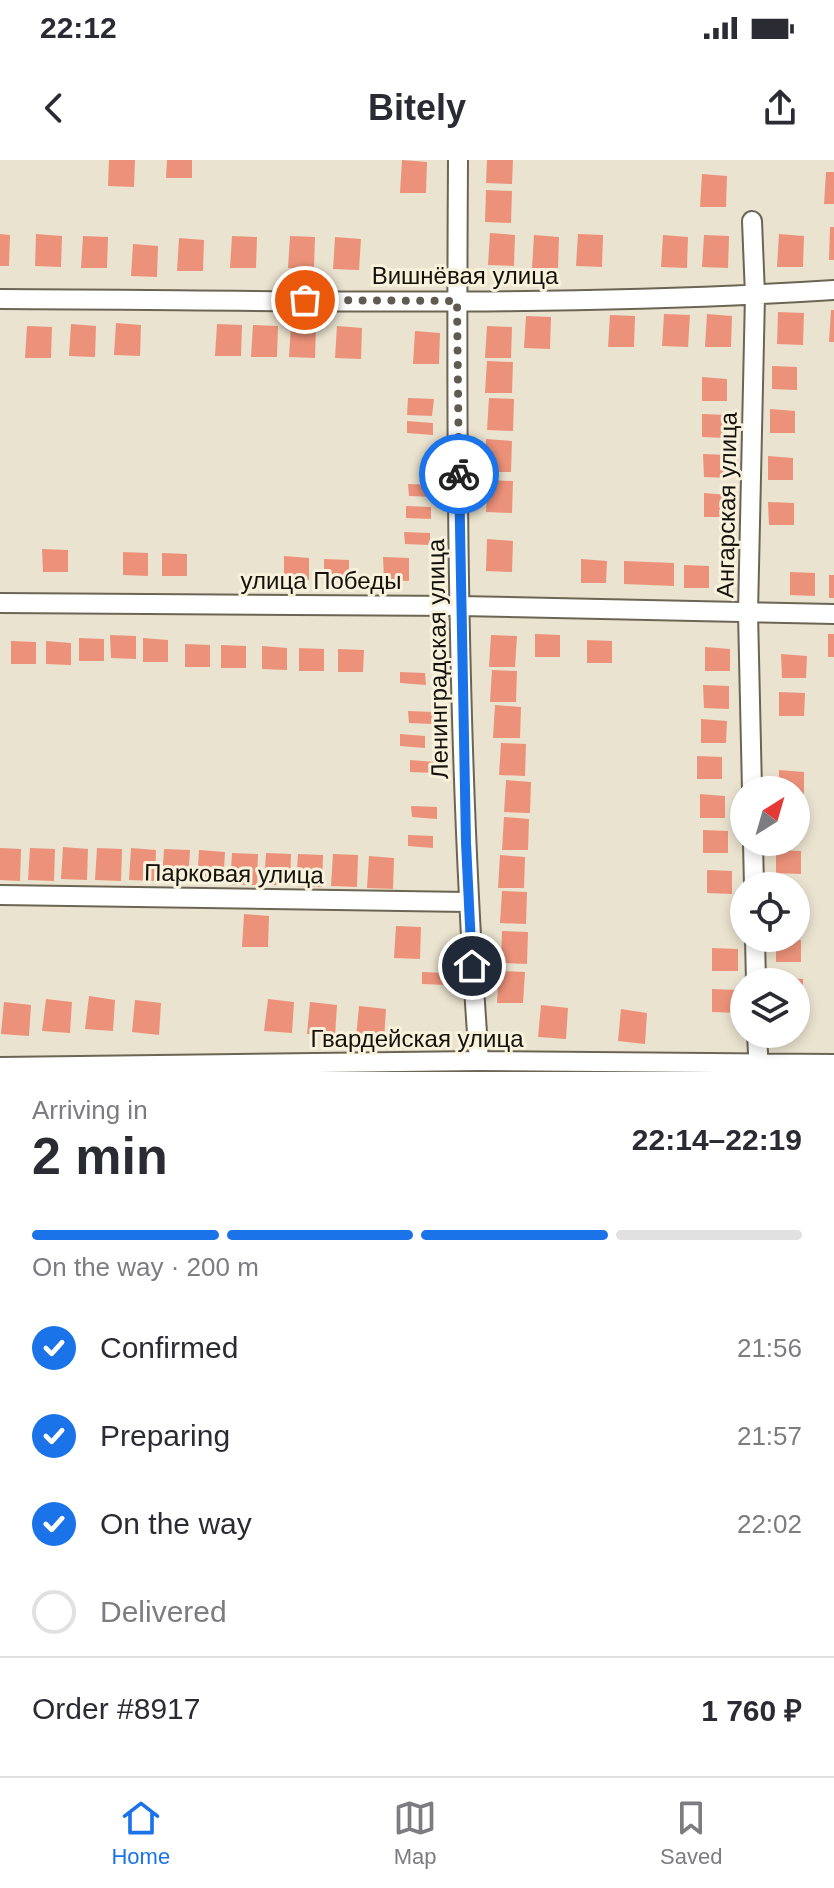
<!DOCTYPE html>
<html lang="en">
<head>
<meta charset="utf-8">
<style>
	:root { --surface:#fff; --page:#f2f2f3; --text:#2b2b33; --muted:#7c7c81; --line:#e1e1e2; --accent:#1a73e8 }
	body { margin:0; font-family:Helvetica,sans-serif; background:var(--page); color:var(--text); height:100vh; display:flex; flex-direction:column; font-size:30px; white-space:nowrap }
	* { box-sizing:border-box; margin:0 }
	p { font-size:26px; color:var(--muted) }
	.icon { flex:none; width:44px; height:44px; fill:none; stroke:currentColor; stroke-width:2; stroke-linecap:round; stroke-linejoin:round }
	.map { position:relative; height:912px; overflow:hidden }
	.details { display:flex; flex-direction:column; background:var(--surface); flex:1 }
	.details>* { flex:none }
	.needle { width:52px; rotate:37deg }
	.controls { position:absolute; left:730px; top:616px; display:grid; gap:16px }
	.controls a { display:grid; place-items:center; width:80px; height:80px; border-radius:50%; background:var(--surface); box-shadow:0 4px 12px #0003; font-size:40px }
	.pin { position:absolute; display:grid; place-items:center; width:68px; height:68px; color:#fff; margin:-34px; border:4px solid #fff; border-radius:50%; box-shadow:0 2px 8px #0007 }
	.courier { position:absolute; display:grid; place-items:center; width:80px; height:80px; margin:-40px; border:6px solid #1a73e8; border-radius:50%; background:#fff; color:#222; box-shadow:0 2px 10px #0007 }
	.summary em { font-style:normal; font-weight:600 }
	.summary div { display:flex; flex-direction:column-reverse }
	.summary { display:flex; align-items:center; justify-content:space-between; height:136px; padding:0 32px }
	h1 { font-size:52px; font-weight:600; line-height:60px }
	.bar { display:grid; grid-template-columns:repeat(4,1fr); gap:12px 8px; align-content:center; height:96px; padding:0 32px }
	.bar i { height:10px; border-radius:6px; background:var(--line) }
	.bar .active { background:var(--accent) }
	.bar p { grid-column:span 4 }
	.line { display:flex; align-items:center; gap:20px; padding:0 32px; border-top:2px solid var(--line) }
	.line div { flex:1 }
	ol { padding:0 32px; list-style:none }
	li { display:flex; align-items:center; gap:24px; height:88px }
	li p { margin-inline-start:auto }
	li .icon { padding:8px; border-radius:50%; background:var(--accent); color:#fff; stroke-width:4 }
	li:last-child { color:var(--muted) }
	li i { width:44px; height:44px; border:4px solid var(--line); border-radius:50% }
	.status { display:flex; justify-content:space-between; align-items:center; height:56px; padding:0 40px; background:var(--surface); direction:ltr }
	.status svg { height:22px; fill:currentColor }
	header { display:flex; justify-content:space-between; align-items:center; height:104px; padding:0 32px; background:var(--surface); font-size:36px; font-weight:600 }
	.menu { display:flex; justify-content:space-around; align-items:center; height:112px; border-top:2px solid var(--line); background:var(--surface); font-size:22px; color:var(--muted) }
	.menu a { display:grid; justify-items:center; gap:4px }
	.menu .active { color:var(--accent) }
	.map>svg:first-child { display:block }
	.building { fill:#ed927a }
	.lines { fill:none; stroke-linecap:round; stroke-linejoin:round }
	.street-casing { stroke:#6c6554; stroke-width:22 }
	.street { stroke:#fff; stroke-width:18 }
	.done { stroke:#5f5b50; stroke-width:8; stroke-dasharray:0 14.4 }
	.route { stroke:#1a73e8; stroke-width:10 }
	.labels { text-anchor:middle; stroke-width:6; stroke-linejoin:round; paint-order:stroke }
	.street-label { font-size:24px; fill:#14120b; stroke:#f8f1dc }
</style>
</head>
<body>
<div class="status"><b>22:12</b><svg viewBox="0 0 49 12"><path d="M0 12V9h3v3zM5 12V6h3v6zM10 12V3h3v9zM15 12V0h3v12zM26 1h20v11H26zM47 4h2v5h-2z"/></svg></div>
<header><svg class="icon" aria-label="back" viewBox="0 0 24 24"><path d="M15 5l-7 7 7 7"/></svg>Bitely<svg class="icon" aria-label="share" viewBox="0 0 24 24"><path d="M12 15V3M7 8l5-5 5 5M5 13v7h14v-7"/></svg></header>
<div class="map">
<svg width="834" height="912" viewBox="0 0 834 912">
	<rect width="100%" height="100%" fill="#eae3cf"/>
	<path class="building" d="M109,0H135L134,27L108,26Z
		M167,0H192V18H166Z
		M402,0L427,2L426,33H400Z
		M487,0H513L512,24L486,23Z
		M826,12H834V44H824Z
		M702,14L727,16L726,47H700Z
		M486,30L512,31L511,63L485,62Z
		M830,67H834V100H829Z
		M490,73L515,75L514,106L488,105Z
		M0,74L10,75L9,106H0Z
		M36,74L62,76L61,107L35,106Z
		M578,74L603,75L602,107L576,106Z
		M779,74L804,76L803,107H777Z
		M534,75L559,77L558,108H532Z
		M663,75L688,77L687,108L661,107Z
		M704,75L729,76L728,108L702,107Z
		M83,76L108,77L107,108H81Z
		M232,76L257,77L256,108H230Z
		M290,76L315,77L314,108H288Z
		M335,77L361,79L359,110L333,109Z
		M179,78L204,80L203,111H177Z
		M133,84L158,86L157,117L131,116Z
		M831,150H834V182H829Z
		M778,152L804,153L803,185L777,184Z
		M664,154L690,155L688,187L662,186Z
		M707,154L732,156L731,187H705Z
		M610,155L635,156L634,187H608Z
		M526,156L551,157L550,189L524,188Z
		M116,163L141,165L140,196L114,195Z
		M71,164L96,166L95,197L69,196Z
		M217,164L242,165L241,196H215Z
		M253,165L278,166L277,197H251Z
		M291,165L316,167L315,198L289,197Z
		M27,166L52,167L51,198H25Z
		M337,166L362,168L361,199L335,198Z
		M487,166L512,167L511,198H485Z
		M415,171L440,173L439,204H413Z
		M487,201L513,202L512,233H485Z
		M772,206L797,207V230L772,229Z
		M702,217L727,219V241H702Z
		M408,238L434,239L432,256L407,255Z
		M489,238L514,239L513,271L487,270Z
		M770,249L795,251V273H770Z
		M702,254L728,255L727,278L702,277Z
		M407,261L433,263V275L407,273Z
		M486,279L512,281L511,312H485Z
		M703,294L729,295L728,318L704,317Z
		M768,296L793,298V320H768Z
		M488,320L513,321L512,353L486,352Z
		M408,324L434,325V337L409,336Z
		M704,333L729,335V357H704Z
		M768,342L794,343V365H769Z
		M406,346L431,347V359L406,358Z
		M404,372L430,373V385L405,384Z
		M487,379L513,381L512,412L486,411Z
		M42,389L68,390V412H43Z
		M123,392L148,393V416L123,415Z
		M162,393L187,394V416H162Z
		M284,396L309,398V420H284Z
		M383,397L409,398V421L384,420Z
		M324,399L349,400V422H324Z
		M581,399L607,401L606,423H581Z
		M624,401L674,403V426L624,424Z
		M684,405L709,406V428H684Z
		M790,412L815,413V436L790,435Z
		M829,415H834V438H829Z
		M535,474L560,475V497H535Z
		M828,474H834V497H828Z
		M110,475L136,476V499L111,498Z
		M491,475L517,476L515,507H489Z
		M79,478L104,479V501H79Z
		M143,478L168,480V502H143Z
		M587,480L612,481V503H587Z
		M11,481L36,482V504H11Z
		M46,481L71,483V505L46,504Z
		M185,484L210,485V507H185Z
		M221,485L246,486V508H221Z
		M262,486L287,488V510L262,509Z
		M705,487L730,489V511H705Z
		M299,488L324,489V511H299Z
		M338,489L364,490L363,512H338Z
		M781,494L807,496L806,518H782Z
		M492,510L517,511L516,542H490Z
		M400,512L425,513L426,525L400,523Z
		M703,525L729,526V549L704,548Z
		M779,532L805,533L804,556H779Z
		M495,545L521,547L520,578H493Z
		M408,551L434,552V564L409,563Z
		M701,559L727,561L726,583H701Z
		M400,574L425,576V588L400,586Z
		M501,583L526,584L525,616L499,615Z
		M697,596L722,597V619H697Z
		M410,600L435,602V613L410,612Z
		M779,610L804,612V634H796V630H779Z
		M506,620L531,622L530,653L504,652Z
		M700,634L725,636V658H700Z
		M411,646L437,647V659L412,657Z
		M796,653L801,654V676H796Z
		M504,657L529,659L528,690H502Z
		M703,670L728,671V693H703Z
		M408,675L433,676V688L408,686Z
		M63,687L88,689L87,720L61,719Z
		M0,688L21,689L20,721L0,720Z
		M30,688L55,689L54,721L28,720Z
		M97,688L122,689L121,721L95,720Z
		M131,688L156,690L155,721L129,720Z
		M164,689L190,690L188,722L162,721Z
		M199,690L225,692L223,723L197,722Z
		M776,690L801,691V714L776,713Z
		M232,693L258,694L257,725H230Z
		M266,693L291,694L290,725H264Z
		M298,694L323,695L322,727L296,726Z
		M333,694L358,695L357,727L331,726Z
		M500,695L525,697L524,728H498Z
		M369,696L394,698L393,729L367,728Z
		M707,710L732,711V734L707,733Z
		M502,731L527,732L526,764L500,763Z
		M796,737H801V759H796Z
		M244,754L269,756L268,787H242Z
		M396,766L421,767L420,799L394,798Z
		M502,771L528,772L527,804L501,803Z
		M776,779L801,780V802H776Z
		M712,788L738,789V811H712Z
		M499,811L525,812L523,843H497Z
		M422,812L447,813V825L422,824Z
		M778,818L803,819V842L796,841V822H778Z
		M712,829L738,830V853L712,852Z
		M89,836L115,840L113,871L85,869Z
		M46,839L72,842L70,873L42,871Z
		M268,839L294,842L292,873L264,871Z
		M135,840L161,843L159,875L132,872Z
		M4,842L31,845L29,876L1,874Z
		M310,842L337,845L335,876L307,874Z
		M541,845L568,848L566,879L538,877Z
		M359,846L386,849L384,880L356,878Z
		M621,849L647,853L645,884L618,881Z"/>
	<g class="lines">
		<defs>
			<path id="street" d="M458,0C456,300 457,602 479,901
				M0,139C278,140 557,148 834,130
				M0,443L460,446L834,454
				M752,630L748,453L755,135L752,61
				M753,682L754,726
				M0,735L467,742
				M755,778L756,822
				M757,874L759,912
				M0,907L479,901L834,904"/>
		</defs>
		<use href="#street" class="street-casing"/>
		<use href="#street" class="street"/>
	</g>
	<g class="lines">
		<path class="done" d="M305,140L457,141L459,314"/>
		<path class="route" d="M459,314L466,683L472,806"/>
	</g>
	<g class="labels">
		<g class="street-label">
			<text x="465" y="124">Вишнёвая улица</text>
			<text transform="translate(727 345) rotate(-89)" y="8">Ангарская улица</text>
			<text x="321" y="429">улица Победы</text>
			<text transform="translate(438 499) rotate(-91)" y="8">Ленинградская улица</text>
			<text transform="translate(234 714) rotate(1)" y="8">Парковая улица</text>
			<text x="417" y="887">Гвардейская улица</text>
		</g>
	</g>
</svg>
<div class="controls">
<a><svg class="needle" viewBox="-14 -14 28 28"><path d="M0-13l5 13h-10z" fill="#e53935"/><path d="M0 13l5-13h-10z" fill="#7c7c81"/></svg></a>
<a><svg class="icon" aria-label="locate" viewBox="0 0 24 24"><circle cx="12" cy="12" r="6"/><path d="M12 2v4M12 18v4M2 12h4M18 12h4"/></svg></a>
<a><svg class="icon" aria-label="layers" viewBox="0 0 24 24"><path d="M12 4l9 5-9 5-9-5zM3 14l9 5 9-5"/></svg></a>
</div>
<div class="pin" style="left:305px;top:140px;background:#ea580c"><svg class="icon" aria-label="bag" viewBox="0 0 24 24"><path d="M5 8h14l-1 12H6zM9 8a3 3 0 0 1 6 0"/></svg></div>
<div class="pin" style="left:472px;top:806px;background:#1f2937"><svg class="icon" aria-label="home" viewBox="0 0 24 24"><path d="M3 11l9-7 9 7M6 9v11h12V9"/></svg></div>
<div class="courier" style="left:459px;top:314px"><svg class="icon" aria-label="bike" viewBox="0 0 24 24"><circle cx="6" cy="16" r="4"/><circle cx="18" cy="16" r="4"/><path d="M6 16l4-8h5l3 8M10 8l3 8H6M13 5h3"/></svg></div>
</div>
<section class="details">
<div class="summary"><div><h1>2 min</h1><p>Arriving in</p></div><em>22:14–22:19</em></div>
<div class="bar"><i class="active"></i><i class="active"></i><i class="active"></i><i></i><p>On the way · 200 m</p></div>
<ol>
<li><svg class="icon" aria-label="check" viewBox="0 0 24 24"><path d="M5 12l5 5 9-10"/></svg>Confirmed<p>21:56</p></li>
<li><svg class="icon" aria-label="check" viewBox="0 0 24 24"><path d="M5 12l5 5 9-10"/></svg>Preparing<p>21:57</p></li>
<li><svg class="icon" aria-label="check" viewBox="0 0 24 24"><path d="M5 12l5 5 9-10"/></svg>On the way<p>22:02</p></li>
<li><i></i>Delivered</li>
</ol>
<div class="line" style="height:104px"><div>Order #8917</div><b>1 760 ₽</b></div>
</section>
<nav class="menu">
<a class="active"><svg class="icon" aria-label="home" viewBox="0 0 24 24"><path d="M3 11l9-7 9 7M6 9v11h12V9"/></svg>Home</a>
<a><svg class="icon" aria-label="map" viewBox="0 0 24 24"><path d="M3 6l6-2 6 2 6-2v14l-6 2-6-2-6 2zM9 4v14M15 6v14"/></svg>Map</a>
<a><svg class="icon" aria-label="saved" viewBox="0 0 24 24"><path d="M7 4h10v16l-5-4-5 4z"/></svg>Saved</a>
</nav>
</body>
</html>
